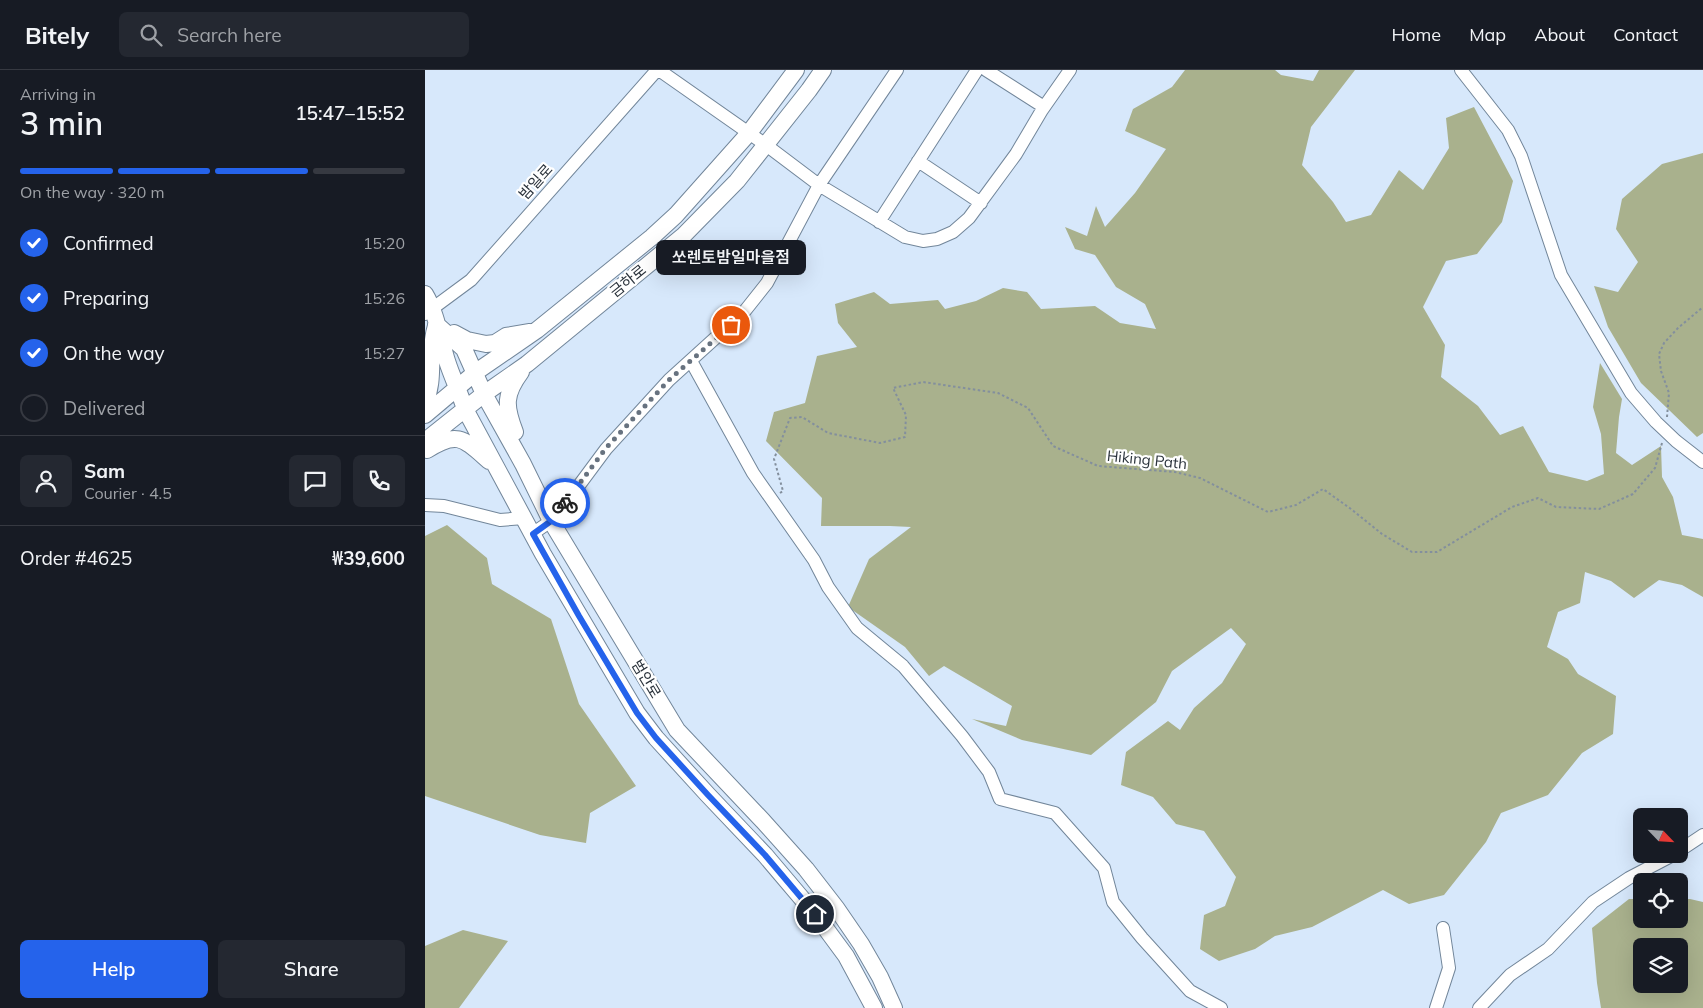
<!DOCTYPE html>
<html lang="en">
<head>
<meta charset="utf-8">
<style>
	:root { --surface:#171b24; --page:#242831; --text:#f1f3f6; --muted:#9ea1a6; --line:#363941; --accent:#2563eb }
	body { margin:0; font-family:Mulish,"Noto Sans KR",sans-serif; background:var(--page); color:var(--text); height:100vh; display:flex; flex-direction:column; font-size:19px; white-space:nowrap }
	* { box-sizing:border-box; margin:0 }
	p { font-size:16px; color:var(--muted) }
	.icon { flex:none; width:28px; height:28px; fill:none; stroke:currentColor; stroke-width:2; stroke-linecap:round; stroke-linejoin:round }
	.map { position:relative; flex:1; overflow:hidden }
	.drawer { display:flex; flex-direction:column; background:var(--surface); width:425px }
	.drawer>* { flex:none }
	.needle { width:32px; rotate:115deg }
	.fabs { position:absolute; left:1208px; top:738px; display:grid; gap:10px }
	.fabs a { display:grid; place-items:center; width:55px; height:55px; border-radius:8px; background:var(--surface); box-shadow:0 5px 20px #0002; font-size:25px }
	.pin { position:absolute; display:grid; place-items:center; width:42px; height:42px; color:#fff; margin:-21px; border:2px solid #fff; border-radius:50%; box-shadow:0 1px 5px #0007 }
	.courier { position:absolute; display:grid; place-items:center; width:50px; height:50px; margin:-25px; border:4px solid #2563eb; border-radius:50%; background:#fff; color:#222; box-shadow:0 1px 6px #0007 }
	.bubble { position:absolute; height:35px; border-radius:8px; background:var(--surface); box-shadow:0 5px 20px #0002; font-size:16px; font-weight:600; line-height:35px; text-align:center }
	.head em { font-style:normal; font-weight:600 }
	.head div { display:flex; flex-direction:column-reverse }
	.head { display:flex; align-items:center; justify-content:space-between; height:85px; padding:0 20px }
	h1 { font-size:32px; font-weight:600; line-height:38px }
	.bar { display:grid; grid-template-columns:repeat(4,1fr); gap:8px 5px; align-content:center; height:60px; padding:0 20px }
	.bar i { height:6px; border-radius:4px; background:var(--line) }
	.bar .selected { background:var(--accent) }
	.bar p { grid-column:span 4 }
	.line { display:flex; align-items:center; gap:12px; padding:0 20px; border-top:1px solid var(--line) }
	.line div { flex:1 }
	.round { display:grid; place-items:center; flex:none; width:52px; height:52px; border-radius:8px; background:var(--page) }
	ol { padding:0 20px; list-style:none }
	li { display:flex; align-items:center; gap:15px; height:55px }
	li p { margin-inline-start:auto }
	li .icon { padding:5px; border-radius:50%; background:var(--accent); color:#fff; stroke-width:4 }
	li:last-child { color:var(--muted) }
	li i { width:28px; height:28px; border:2px solid var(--line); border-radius:50% }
	.primary-button { display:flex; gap:10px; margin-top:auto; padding:10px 20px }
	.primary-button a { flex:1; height:58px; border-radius:8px; background:var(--accent); color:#fff; font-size:20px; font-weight:600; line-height:58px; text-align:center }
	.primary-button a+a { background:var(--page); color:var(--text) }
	header { display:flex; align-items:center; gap:30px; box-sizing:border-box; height:70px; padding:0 25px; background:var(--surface); border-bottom:1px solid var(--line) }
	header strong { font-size:24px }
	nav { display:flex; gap:28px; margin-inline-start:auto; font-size:18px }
	.search { width:350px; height:45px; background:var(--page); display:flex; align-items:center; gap:12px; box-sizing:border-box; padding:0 18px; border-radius:8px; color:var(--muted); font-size:19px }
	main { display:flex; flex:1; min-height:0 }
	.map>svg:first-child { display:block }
	.forest { fill:#a9b18d; fill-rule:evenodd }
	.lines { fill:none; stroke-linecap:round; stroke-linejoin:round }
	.minor-casing { stroke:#72869a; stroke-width:14 }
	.major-casing { stroke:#72869a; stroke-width:18 }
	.path { stroke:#838f9d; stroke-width:2; stroke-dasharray:2.5 2.5; stroke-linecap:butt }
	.minor { stroke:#fff; stroke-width:12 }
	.major { stroke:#fff; stroke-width:16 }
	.done { stroke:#67727f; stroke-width:5; stroke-dasharray:0 9 }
	.route { stroke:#2563eb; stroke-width:6 }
	.labels { text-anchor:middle; stroke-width:4.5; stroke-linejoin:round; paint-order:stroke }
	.street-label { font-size:15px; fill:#2b333c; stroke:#fff }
</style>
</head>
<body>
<header>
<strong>Bitely</strong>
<div class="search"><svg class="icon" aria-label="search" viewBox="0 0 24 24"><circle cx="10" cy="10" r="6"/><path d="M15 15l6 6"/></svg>Search here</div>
<nav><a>Home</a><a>Map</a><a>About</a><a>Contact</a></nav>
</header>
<main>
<section class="drawer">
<div class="head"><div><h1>3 min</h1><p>Arriving in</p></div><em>15:47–15:52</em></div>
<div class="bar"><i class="selected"></i><i class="selected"></i><i class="selected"></i><i></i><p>On the way · 320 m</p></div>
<ol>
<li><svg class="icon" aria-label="check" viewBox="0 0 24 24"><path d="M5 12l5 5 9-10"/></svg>Confirmed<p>15:20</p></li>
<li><svg class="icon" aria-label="check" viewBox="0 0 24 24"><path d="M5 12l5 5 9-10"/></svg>Preparing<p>15:26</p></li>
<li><svg class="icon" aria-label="check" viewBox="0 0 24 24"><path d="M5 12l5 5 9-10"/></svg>On the way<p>15:27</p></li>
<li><i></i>Delivered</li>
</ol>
<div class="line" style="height:90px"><a class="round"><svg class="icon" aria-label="person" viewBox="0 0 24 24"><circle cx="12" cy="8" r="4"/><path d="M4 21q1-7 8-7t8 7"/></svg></a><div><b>Sam</b><p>Courier · 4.5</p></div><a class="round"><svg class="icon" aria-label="chat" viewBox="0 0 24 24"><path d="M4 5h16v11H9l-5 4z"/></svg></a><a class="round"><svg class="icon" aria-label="phone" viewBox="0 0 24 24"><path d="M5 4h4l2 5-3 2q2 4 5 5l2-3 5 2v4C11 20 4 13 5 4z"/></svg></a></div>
<div class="line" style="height:65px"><div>Order #4625</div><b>₩39,600</b></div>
<div class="primary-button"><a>Help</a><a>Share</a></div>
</section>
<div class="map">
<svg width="1278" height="938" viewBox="0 0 1278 938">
	<rect width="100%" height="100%" fill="#d7e8fb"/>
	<path class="forest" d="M760,0H850L856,5L888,11L894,0H930L886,57L877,95L908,132L921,152L946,145L974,100L998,120L1024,78L1021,48L1049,37L1088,111L1077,152L1052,184L1021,191L998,237L1020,275L1016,307L1053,336L1075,365L1098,356L1124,402L1162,411L1179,404L1176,364L1168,337L1175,293L1197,329L1194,347L1191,383L1207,395L1236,376L1237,407L1248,427L1257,465L1278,469V527L1257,515L1234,510L1209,528L1186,511L1160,502L1155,533L1133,542L1122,577L1143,589L1153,604L1191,626L1188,664L1157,683L1123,725L1076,743L1061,772L1019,825L984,834L958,820L887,857L850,866L830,879L794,891L775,879L779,845L800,836L811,807L779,761L751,754L728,727L696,715L701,682L743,651L755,660L769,638L797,613L821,574L806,558L747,601L731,632L666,685L597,670L547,649L581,656L587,636L519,596L504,606L480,577L423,537L444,489L486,457L465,456H396L397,428L341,371L349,342L380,333L392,286L432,277L413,253L410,234L449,222L465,234L513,230L520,239L551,231L578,218L602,222L616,239L670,236L695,253L731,259L720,234L691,217L670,185L650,179L640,157L662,166L671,136L680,157L710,123L741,79L700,61L708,39L747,17Z
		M1278,83V363L1272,367L1216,313L1183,257L1169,216L1193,222L1213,192L1191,159L1197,129L1237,94Z
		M22,455L62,488L67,514L126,549L154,634L211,716L165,743L161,773L115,765L0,726V466Z
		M1204,829H1216V849H1254V829H1265L1278,832V938H1176L1172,913L1167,858ZM1216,876H1254V914H1216Z
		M38,860L83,871L34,938H0V876Z"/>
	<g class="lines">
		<defs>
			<path id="minor" d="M234,0L341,75L394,115L480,167L498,171L512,169L528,162L544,148L591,84L617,40L645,0
				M561,0L619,37
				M1036,0L1083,60L1096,86L1136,205L1206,323L1231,352L1251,371L1278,392
				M493,91L556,133
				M454,152L552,0
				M0,244L46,210L232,0
				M266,291L328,403L389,490L403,517L432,558L478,596L537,666L564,702L575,729L630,743L679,798L688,832L717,868L765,921L796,938
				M0,435L19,436L75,450L99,448
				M107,464L126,451L135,441L181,379L244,310L319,242L342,213L394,115L472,0
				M1254,781L1278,765
				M1011,938L1024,898L1018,858
				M1054,938L1085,905L1123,879L1168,832L1204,808L1250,784"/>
			<path id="major" d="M0,224C12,244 15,269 22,291C27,307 35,323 40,339L118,484L212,643L231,668L283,725L340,785L390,844L421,886L449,938
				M11,254L39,279L59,324L98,394L126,451L252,660L338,751L381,799L412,839L436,874L455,907L469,938
				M29,263L42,270L61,274L70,273L81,266L105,262
				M0,333C11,307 2,284 11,256
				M0,345L51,302L112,260L227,167L251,145L324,63L371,0
				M90,362C80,336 79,325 96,302
				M0,371L59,324L102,294L258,166L312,111L384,20L398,0
				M2,380C33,360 39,369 64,391"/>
		</defs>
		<use href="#minor" class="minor-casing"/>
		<use href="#major" class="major-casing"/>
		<path class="path" d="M1242,347L1244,323L1236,301L1234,284L1239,273L1253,258L1278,237
			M355,423L358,421L349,389L365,348L377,347L403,363L455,373L480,367L481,345L468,318L498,312L573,323L603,338L628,376L673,396L750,402L775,408L843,442L871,435L898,419L926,439L957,464L987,482H1012L1087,437L1113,428L1131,437L1174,439L1208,424L1230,398L1237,373"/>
		<use href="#minor" class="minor"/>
		<use href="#major" class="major"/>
	</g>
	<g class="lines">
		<path class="done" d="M140,433L181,378L244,310L306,255"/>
		<path class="route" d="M140,433L126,451L108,464L154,546L212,643L231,668L283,725L340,785L390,844"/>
	</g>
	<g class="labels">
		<g class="street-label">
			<text transform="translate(111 112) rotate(-48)" y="5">밤일로</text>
			<text transform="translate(203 211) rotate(-39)" y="5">금하로</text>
			<text transform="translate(722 390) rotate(6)" y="5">Hiking Path</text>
			<text transform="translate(221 609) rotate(59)" y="5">범안로</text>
		</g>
	</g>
</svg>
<div class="fabs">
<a><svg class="needle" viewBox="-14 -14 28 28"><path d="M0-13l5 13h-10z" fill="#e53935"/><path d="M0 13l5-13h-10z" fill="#9ea1a6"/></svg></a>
<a><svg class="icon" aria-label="locate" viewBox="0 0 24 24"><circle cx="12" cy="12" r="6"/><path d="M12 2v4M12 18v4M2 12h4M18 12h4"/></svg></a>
<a><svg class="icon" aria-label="layers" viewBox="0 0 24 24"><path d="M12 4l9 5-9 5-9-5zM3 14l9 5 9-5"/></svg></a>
</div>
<div class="pin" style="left:306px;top:255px;background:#ea580c"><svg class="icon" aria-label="bag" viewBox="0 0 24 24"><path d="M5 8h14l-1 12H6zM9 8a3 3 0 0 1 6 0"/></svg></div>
<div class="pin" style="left:390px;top:844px;background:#1f2937"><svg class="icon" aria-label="home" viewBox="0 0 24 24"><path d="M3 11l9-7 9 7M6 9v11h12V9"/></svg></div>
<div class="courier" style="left:140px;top:433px"><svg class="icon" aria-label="bike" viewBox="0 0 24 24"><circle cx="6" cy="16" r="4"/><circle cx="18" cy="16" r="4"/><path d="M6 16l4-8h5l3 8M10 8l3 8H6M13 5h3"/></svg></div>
<div class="bubble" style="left:231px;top:170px;width:150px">쏘렌토밤일마을점</div>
</div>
</main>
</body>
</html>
